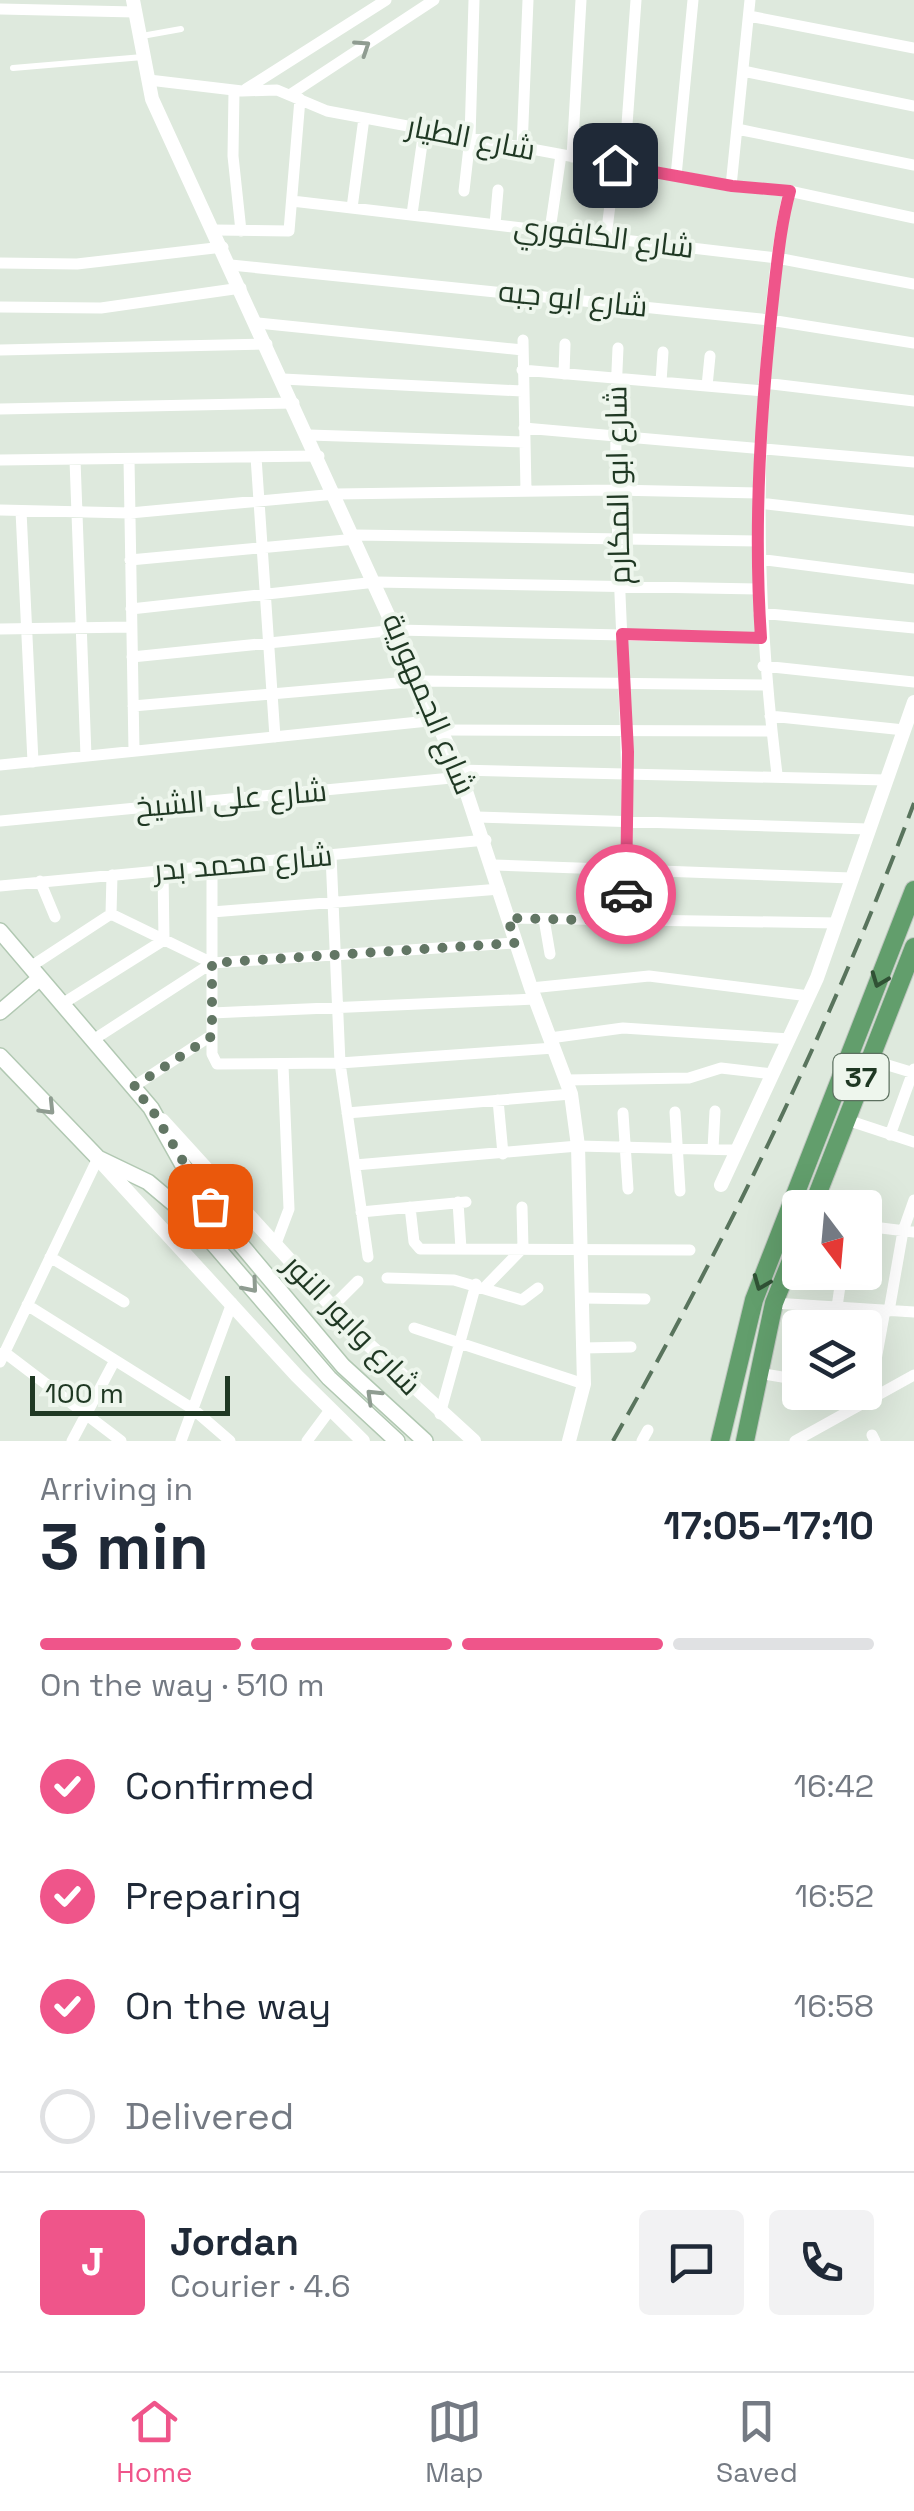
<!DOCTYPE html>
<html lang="en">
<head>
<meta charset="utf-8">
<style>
	:root { --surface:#fff; --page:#f2f2f3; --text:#1f2937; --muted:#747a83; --line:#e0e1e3; --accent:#ef558a }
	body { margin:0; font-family:"Space Grotesk",Cairo,sans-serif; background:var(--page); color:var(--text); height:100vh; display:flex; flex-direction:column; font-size:38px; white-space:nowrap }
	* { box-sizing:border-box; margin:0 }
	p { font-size:32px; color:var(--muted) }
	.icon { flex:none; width:55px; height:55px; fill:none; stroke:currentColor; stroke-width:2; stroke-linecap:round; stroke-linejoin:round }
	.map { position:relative; height:1441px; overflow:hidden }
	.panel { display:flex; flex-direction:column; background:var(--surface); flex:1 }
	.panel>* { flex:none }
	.needle { width:65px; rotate:164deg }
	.fabs { position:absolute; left:782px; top:1190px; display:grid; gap:20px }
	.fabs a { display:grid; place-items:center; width:100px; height:100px; border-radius:10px; background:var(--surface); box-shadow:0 10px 40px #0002; font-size:50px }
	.scale { position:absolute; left:30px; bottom:25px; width:200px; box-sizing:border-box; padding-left:10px; border:5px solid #1f3823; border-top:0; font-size:28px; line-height:35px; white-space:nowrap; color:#1f3823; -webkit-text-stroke:8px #eef6ed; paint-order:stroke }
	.pin { position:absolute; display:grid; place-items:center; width:85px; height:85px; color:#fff; margin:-42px; border-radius:20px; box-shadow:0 5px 15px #0006 }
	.courier { position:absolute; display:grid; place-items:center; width:100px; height:100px; margin:-50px; border:8px solid #ef558a; border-radius:50%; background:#fff; color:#222; box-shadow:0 2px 12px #0007 }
	.overview em { font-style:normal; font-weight:700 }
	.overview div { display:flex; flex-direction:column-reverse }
	.overview { display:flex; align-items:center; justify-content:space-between; height:170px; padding:0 40px }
	h1 { font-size:65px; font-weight:700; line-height:75px }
	.bar { display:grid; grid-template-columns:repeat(4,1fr); gap:15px 10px; align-content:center; height:120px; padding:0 40px }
	.bar i { height:12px; border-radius:8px; background:var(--line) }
	.bar .on { background:var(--accent) }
	.bar p { grid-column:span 4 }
	.line { display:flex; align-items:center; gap:25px; padding:0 40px; border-top:2px solid var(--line) }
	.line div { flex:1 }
	.round { display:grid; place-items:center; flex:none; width:105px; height:105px; border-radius:10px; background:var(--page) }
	ol { padding:0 40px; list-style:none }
	li { display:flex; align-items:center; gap:30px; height:110px }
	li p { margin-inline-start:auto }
	li .icon { padding:10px; border-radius:50%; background:var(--accent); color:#fff; stroke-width:4 }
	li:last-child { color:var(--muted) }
	li i { width:55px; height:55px; border:5px solid var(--line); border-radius:50% }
	.tab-bar { display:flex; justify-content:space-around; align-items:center; height:140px; border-top:2px solid var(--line); background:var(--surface); font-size:28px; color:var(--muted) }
	.tab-bar a { display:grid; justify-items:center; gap:5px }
	.tab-bar .on { color:var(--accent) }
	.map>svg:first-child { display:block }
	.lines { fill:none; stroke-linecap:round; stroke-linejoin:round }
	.secondary-casing { stroke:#b1c8b2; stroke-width:18 }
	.primary-casing { stroke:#c0c7c1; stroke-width:20 }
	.service { stroke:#fff; stroke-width:6 }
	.minor { stroke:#fff; stroke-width:11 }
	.tertiary { stroke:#fff; stroke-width:14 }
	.secondary { stroke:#fff; stroke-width:15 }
	.primary { stroke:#629e6c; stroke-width:18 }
	.rail { stroke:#59745d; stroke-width:4; stroke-dasharray:20 10; stroke-linecap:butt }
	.oneway { stroke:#8f9c91 }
	.oneway2 { stroke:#305235 }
	.done { stroke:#627664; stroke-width:10; stroke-dasharray:0 18 }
	.route { stroke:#ef558a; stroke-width:12 }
	.labels { text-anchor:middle; stroke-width:8; stroke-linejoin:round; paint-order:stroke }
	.shield { fill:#eef6ed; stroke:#5d7160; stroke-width:2.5 }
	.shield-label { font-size:28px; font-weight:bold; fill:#1f3823 }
	.street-label { font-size:30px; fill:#1f3823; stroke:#eef6ed }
</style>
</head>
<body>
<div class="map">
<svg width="914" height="1441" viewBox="0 0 914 1441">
	<rect width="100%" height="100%" fill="#dee9dd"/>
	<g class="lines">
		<defs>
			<path id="secondary" d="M0,931L151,1108L193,1183L227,1228L343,1366L425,1441
				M0,1012L40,978
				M0,1056L98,1158L148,1182L192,1219L329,1378L397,1441"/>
			<path id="primary" d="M812,1208L914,947
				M720,1441L754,1300L914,890
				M745,1441L774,1303L800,1238"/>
		</defs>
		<use href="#secondary" class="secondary-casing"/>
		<use href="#primary" class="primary-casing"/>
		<path class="service" d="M142,36L181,29
			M13,68L143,57"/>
		<path class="minor" d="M0,9L135,12
			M749,16L914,48
			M743,71L914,106
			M149,80L242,91L277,90L327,111L731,186L789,191L914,218
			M246,89L386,0
			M234,91L233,156L241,231
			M291,94L434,0
			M737,129L914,165
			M522,148L528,0
			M572,157L581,0
			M624,166L636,0
			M676,176L693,0
			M731,186L750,0
			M464,191L470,138L474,0
			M292,201L777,258L914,284
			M352,208L364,118
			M412,214L424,130
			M495,224L498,190
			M214,230L289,231L300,99
			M550,230L561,155
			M606,237L615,165
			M0,263L77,264L223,247
			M231,265L770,320L914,343
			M0,307L101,308L241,288
			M258,323L523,350
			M523,340L526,491
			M618,348C608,540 636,729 624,921
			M0,350L267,344
			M522,370L764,391
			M564,374L565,344
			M283,379L522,391
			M661,382L663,352
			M764,383L914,401
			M707,386L710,356
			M0,409L294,403
			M524,428L914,462
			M309,435L525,442
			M256,457L275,737
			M129,459L134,751
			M0,460L319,456
			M75,460L86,756
			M759,503L914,521
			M0,510L130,513L336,494L613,490L759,493
			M21,511L33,762
			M355,535L758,541
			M758,559L914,579
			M130,560L356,539
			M131,609L376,582L758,589
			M759,613L914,628
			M0,629L131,627
			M132,657L397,630L761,638
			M763,666L914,682
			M133,706L420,681L766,685
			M770,716L904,730
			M442,730L771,731
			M0,765L438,720
			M459,770L886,780
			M777,774C759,629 754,488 768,341C773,291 777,240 789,191
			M477,817L868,829
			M0,821L462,777
			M331,855L340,1063L368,1257
			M494,865L851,878
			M212,866V1054L217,1064L340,1063L554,1048
			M40,881L55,917
			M0,886L486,840
			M212,912L500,889
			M111,914L212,963
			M111,914L112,875
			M508,918L837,923
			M544,919L550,954
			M30,967L111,914
			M531,988L649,976L809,996
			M62,1004L164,940L163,870
			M212,1013L535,999
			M550,1038L623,1028L790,1039
			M93,1040L212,963L515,943
			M868,1059L914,1073
			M566,1080L689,1078L721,1068L773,1074
			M133,1087L212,1035
			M498,1100L503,1154
			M675,1112L680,1191
			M347,1113L571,1094
			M623,1113L628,1189
			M844,1119L914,1142
			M890,1135L914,1069
			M713,1149L715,1111
			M355,1165L578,1146L738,1150
			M458,1202L461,1249
			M410,1207L414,1242L420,1249L690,1250
			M361,1212L466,1202
			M865,1226L914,1232
			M275,1246L289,1209L283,1065
			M50,1257L124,1302
			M387,1278L454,1280L522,1300L538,1288
			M486,1286L523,1248L522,1207
			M582,1298L645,1299
			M774,1303L914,1312
			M27,1305L193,1409L230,1441
			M837,1307L842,1272
			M331,1308L358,1281
			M889,1311L903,1231L914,1200
			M414,1328L584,1384
			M583,1348L631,1347
			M4,1352L121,1441
			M876,1360L885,1310
			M0,1362L98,1158
			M758,1373L800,1380
			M440,1414L476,1284
			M872,1435L875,1441
			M72,1441L115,1360
			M181,1441L232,1303
			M307,1441L330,1410
			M642,1441L648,1430
			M795,1441L914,1375"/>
		<path class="tertiary" d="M133,0L152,99L459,770L531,988L571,1094L578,1146L584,1384L569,1441
			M162,1120L358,1335L474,1441
			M100,1161L297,1376L363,1441
			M721,1185L817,978L914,702"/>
		<use href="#secondary" class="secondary"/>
		<use href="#primary" class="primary"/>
		<path class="rail" d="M613,1441C729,1236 831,1024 914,803"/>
	</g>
	<defs><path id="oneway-chevron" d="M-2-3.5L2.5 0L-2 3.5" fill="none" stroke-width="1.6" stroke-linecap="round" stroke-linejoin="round" transform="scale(2.5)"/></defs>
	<g class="oneway">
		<use href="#oneway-chevron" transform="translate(363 47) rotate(-33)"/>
		<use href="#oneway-chevron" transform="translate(48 1108) rotate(46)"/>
		<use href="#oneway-chevron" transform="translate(251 1286) rotate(50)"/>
		<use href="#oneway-chevron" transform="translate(373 1396) rotate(-136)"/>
	</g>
	<g class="oneway2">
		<use href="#oneway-chevron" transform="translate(879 980) rotate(111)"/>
		<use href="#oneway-chevron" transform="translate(761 1283) rotate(112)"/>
	</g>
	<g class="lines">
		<path class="done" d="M210,1206L151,1108L133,1087L212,1036V963L515,943L508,918L624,921L626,894"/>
		<path class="route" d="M615,165L732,186L790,191C781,224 778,256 774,290C761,405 753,522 761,638L622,634L628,752L626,894"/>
	</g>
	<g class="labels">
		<rect class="shield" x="833.5" y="1054" width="55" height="46" rx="8"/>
		<g class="shield-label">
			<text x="861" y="1087">37</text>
		</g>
		<g class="street-label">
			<text transform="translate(471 138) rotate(11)" y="10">شارع الطيار</text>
			<text transform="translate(604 237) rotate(7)" y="10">شارع الكافوري</text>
			<text transform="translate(573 299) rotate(6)" y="10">شارع ابو جبه</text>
			<text transform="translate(618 485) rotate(-91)" y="10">شارع ابو المكارم</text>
			<text transform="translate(429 704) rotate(67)" y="10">شارع الجمهورية</text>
			<text transform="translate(231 799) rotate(-5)" y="10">شارع على الشيخ</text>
			<text transform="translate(243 863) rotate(-5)" y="10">شارع محمد بدر</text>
			<text transform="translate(352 1325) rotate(46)" y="10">شارع وابور النور</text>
		</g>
	</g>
</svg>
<div class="fabs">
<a><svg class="needle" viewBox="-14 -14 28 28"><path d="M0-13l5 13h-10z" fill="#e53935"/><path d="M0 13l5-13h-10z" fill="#747a83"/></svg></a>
<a><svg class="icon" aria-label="layers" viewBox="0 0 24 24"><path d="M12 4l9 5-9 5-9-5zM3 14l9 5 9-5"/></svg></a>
</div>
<div class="scale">100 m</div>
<div class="pin" style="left:210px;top:1206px;background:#ea580c"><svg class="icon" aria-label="bag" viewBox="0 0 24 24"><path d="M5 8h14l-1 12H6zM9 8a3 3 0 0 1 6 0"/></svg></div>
<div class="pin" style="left:615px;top:165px;background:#1f2937"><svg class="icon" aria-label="home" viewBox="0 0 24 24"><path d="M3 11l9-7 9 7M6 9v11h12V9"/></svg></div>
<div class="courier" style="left:626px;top:894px"><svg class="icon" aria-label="car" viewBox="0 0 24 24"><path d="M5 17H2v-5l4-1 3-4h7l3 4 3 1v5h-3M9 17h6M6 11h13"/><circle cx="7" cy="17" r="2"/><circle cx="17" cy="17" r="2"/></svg></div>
</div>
<section class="panel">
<div class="overview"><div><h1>3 min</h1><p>Arriving in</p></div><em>17:05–17:10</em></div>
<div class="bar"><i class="on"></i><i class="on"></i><i class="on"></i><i></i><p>On the way · 510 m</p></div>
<ol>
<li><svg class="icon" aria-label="check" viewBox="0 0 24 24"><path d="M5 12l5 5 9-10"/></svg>Confirmed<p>16:42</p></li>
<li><svg class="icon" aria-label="check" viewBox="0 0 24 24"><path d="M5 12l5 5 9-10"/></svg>Preparing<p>16:52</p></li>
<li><svg class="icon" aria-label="check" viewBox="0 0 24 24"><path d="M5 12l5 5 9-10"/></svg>On the way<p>16:58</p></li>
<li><i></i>Delivered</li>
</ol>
<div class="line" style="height:180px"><b class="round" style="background:var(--accent);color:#fff">J</b><div><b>Jordan</b><p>Courier · 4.6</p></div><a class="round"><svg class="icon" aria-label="chat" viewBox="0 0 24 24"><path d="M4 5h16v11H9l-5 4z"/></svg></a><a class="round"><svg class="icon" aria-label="phone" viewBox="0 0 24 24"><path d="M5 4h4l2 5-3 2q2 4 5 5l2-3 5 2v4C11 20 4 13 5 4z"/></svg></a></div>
</section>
<nav class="tab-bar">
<a class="on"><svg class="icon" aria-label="home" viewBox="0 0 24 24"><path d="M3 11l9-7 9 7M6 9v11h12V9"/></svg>Home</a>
<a><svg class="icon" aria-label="map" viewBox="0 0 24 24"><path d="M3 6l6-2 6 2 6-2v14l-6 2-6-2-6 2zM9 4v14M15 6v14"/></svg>Map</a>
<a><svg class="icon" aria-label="saved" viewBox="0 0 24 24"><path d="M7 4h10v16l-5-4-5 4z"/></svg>Saved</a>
</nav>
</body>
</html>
